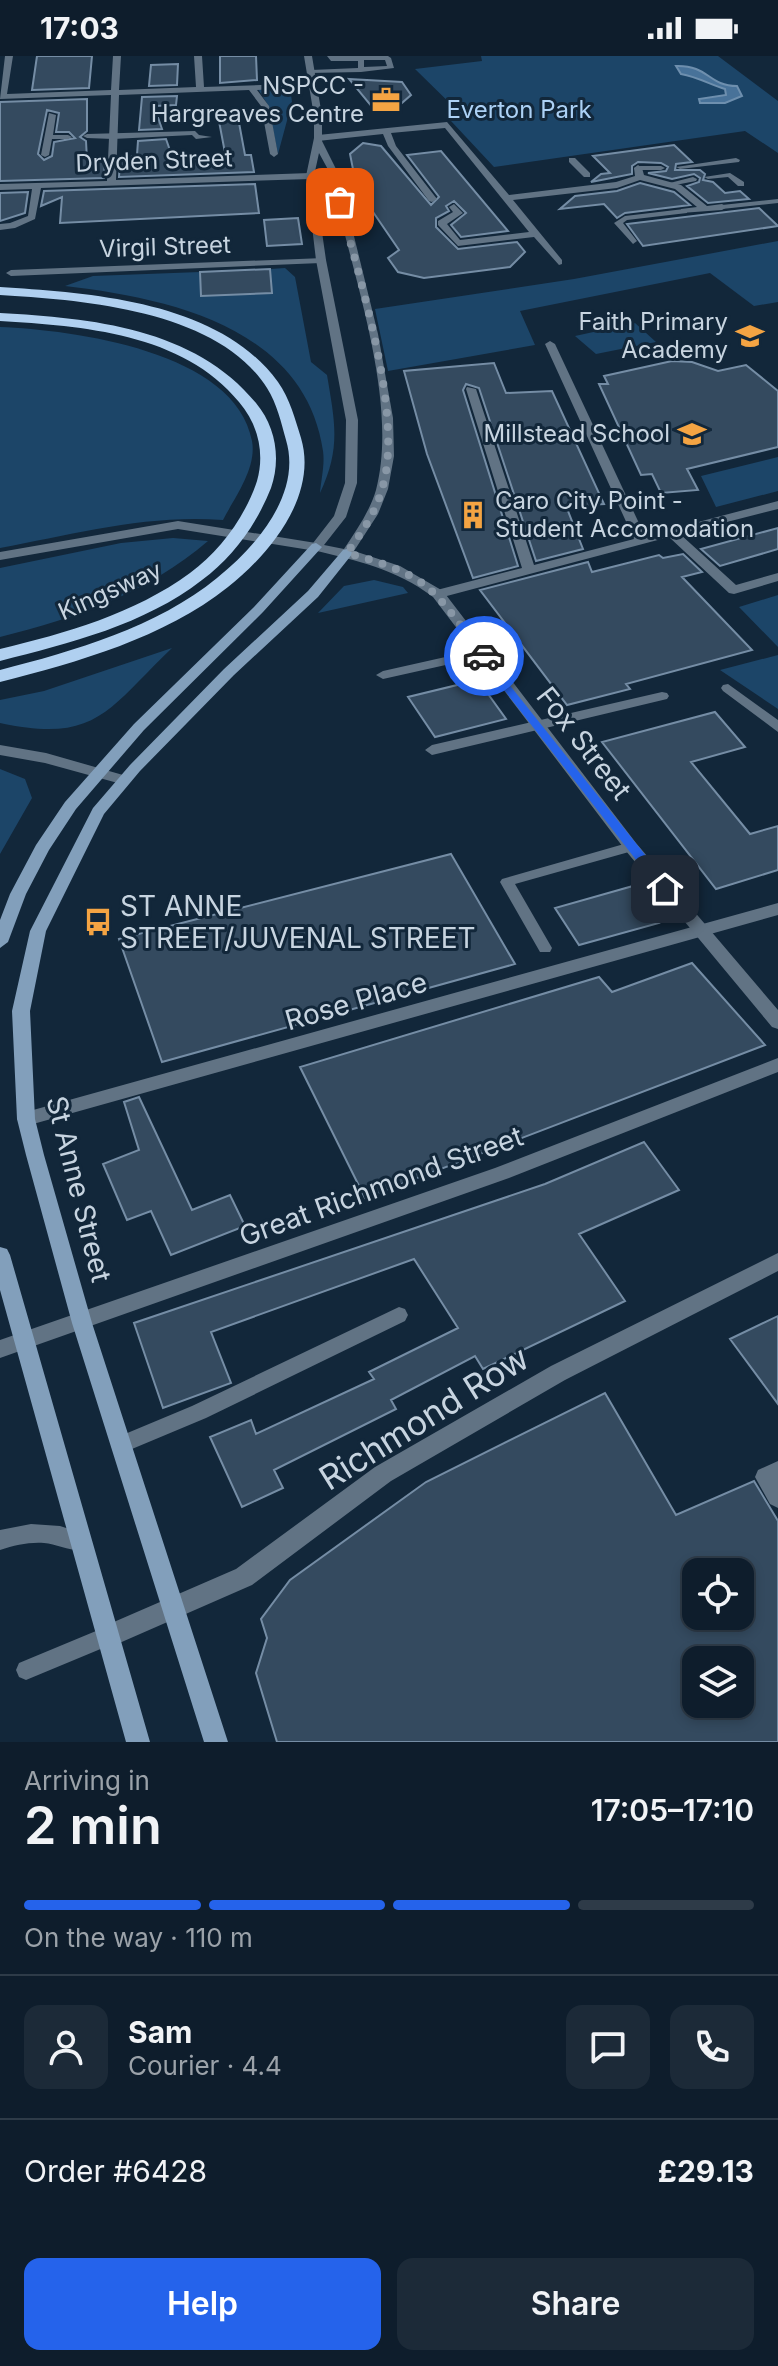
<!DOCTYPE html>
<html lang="en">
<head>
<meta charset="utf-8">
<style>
	:root { --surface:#0e1d2c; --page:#1c2a38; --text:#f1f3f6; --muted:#9ba2a9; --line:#2e3b48; --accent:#2563eb }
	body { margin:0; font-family:Inter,sans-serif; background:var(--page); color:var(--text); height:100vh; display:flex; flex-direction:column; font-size:30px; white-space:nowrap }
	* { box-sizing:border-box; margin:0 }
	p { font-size:26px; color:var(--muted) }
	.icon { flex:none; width:44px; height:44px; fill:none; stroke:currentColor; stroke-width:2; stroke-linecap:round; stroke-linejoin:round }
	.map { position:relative; height:1686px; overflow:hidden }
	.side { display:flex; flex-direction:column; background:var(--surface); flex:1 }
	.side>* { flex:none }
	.buttons { position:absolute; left:682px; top:1502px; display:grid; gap:16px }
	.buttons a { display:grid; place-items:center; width:72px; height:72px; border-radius:16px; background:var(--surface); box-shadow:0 4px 12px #0003,0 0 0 2px var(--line); font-size:40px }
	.pin { position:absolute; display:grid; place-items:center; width:68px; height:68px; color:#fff; margin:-34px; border-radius:16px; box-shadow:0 4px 12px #0006 }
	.courier { position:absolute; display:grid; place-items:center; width:80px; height:80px; margin:-40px; border:6px solid #2563eb; border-radius:50%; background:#fff; color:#222; box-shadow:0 2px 10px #0007 }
	.headline em { font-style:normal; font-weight:600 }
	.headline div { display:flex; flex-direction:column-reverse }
	.headline { display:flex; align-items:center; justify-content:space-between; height:136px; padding:0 24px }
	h1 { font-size:52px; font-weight:600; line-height:60px }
	.bar { display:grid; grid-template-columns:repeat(4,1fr); gap:12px 8px; align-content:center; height:96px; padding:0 24px }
	.bar i { height:10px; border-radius:6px; background:var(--line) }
	.bar .on { background:var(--accent) }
	.bar p { grid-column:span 4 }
	.line { display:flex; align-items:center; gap:20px; padding:0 24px; border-top:2px solid var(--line) }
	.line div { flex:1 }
	.round { display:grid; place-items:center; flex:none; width:84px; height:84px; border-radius:16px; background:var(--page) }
	.primary-button { display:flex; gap:16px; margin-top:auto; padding:16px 24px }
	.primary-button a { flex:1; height:92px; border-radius:16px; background:var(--accent); color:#fff; font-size:32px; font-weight:600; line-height:92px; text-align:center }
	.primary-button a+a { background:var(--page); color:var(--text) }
	.status { display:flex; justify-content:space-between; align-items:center; height:56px; padding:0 40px; background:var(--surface); direction:ltr }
	.status svg { height:22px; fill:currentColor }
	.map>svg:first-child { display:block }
	.green { fill:#1c4568 }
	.water { fill:#487299; stroke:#6e8fae; stroke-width:2 }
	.building { fill:#344a5f; stroke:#758da5; stroke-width:2; fill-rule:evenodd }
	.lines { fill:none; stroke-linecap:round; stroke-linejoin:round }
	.service { fill:#617384; fill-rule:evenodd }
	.minor { fill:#617384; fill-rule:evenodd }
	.tertiary { fill:#617384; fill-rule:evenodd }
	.secondary { fill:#829fbb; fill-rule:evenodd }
	.trunk { fill:#b0d0f0; fill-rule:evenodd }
	.route { fill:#2563eb }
	.done { stroke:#8897a6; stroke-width:8; stroke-dasharray:0 14.4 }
	.labels { text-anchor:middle; stroke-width:6; stroke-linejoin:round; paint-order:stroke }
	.far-poi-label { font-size:24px; fill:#c7d4e0; stroke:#12273a; text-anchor:end }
	.far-park-label { font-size:24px; fill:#acd1f5; stroke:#12273a }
	.far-street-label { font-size:24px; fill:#c7d4e0; stroke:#12273a }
	.street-label { font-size:28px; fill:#c7d4e0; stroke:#12273a }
	.poi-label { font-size:28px; fill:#c7d4e0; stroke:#12273a; text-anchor:start }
	.near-street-label { font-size:34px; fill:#c7d4e0; stroke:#12273a }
</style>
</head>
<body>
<div class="status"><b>17:03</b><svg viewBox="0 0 49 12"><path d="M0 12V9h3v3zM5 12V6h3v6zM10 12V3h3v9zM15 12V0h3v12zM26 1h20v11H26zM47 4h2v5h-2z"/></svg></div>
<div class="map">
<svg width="778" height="1686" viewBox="0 0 778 1686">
	<rect width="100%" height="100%" fill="#12273a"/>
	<path class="green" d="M481,0H718L778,45V97L745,75L494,111L451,65L465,62L415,13L482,5Z
		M290,32L292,46L278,98L268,49L258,33Z
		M778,185V246L754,250L710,217L520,255L535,289L388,315L375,253L574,223Z
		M285,212L295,221L311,306L327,319C335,367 341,392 320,437C321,424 325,408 323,395C305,271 168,242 65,230L93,220L200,216L201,240L272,237L270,213Z
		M635,267L656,286L596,298L575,280Z
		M0,271C73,274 236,295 252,385C257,412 235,441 223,464C147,458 74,478 0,492Z
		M778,401V435L716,451L701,420Z
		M173,482L208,485C147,537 77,562 0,581V512L121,487Z
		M374,524L403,531L408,537L318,557L344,530Z
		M778,539V591L739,551Z
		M172,592C108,653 97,688 0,667V644L44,635Z
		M778,599V653L720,614Z
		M0,713L25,723L32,742L0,798Z"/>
	<path class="water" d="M676,10C709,9 708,30 737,30L742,40L725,47H700L699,43L726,39L725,33C711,29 698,21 681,18Z"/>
	<path class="building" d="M37,0H92L89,32L32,34Z
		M220,0H256L257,24L220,27Z
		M178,8L177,29L149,30L151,9Z
		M349,23L402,26L411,39L395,53L377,57Z
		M177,40L176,49L154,50L162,73L139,74L142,41Z
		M87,43V75L80,81L86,85L87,104H105L104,122L0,125V46ZM47,54L59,57L56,76H69L75,82L54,86L52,100L44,104L38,98Z
		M237,56L245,99H251L254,116L119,121L120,104L137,99L138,85L166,83L173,103L226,102L218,60Z
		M363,87L381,90L431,149L439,141L407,99L441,95L508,175L461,181L451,169L466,157L454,145L446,150L449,155L436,162V171L458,193L517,186L525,196L510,211L424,222L398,216L388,202L399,194L371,153L361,154L350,98Z
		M674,89L692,106L676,108L675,114H700L705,118L703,124L713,126L725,137L740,135L749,143L708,147L687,130L699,126L700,122L694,118L672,123L648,117L666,115L668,111L661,107L638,106L632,110V118L591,126L601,118L610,117L593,100Z
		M640,127L674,136L690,149L625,157L617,162L604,148L560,153L575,140L617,135Z
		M255,128L259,157L60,167L62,141L41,150L44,135Z
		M28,136L25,157L0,165V137Z
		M759,152L778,170L643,190L627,168Z
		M298,162L302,188L267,190L264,164Z
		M270,213L272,237L201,240L200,216Z
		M672,305L692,306L718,315L746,309L778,335V391L687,413L698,434L661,437L652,418L641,419L599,328H608L604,320Z
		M494,307L506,337L552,335L604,448L566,450L583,493L536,505L479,332L466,328L463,334L518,510L473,522L427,398L404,315Z
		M778,472V493L720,510L701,493Z
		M683,498L702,516L682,521L752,594L626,628L630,633L567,649L480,534L588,506L592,516L659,499L663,502Z
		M478,624L506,663L435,681L408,641Z
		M715,656L745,691L691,706L750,778L778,770V814L716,833L602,686Z
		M451,798L515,908L162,1006L119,883Z
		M633,830L659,867L579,889L555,852Z
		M692,907L765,989L365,1142L300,1011L599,921L612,936Z
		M139,1041L192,1154L230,1139L245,1170L171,1199L151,1155L127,1164L103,1108L139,1094L124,1046Z
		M644,1086L679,1134L579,1178L625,1245L483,1313L475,1300L391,1344L396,1353L274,1414L283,1432L242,1451L210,1381L251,1364L256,1378L374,1323L369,1316L458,1272L414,1203L211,1276L231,1327L163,1352L134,1267L545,1128Z
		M778,1260V1348L730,1283Z
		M605,1337L676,1459L754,1425L778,1465V1686H277L256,1617L267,1582L261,1563L290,1524L426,1426ZM696,1516H740V1560H696ZM696,1604H740V1648H696Z"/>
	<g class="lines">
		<path class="service" d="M327,0H388L391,2L394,12L361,16L309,17L311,14L358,12V5H331ZM364,4H385L387,10L364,11Z
			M49,57L56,59L53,79H68L72,81L68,83H52L49,99L45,101L41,99Z
			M195,75L199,79L212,81L196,83L192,79L113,83L87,82L83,80L87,78Z
			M569,102H575L590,117V121H584L569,106Z
			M736,102L740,104L739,106L680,113L676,111Z
			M638,110H661L665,112L661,114H635L634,112Z
			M730,117L744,126V130H738L728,121L708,123L704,121Z
			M693,121L697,123L696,125L670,130L666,128Z
			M778,143V147L722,153L718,151L722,149Z
			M684,153H687V157L627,164L623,167L637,185L633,188L614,167L625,160Z
			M631,786L638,791L636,794L515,828L552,892L550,896H540L500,826L502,823Z
			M399,1251L405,1253L408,1259L405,1265L206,1362L120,1398L113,1395L111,1389L113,1383L192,1350Z
			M31,1468L60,1470L88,1479L91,1486L88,1493C75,1498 58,1488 44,1487C29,1486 15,1489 0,1494V1474Z
			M108,1570L115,1573L118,1580L115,1587L26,1624L19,1621L16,1614L19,1607Z"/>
		<path class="minor" d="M5,0H13L7,38L111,34L113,0H121L119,34L196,31L194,0H202L204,31L316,27L313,31L257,34L269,50L278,98L274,101L270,98L261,50L249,34L119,39L116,124L310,117L314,120L310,123L41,132L35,163L15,172L0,174V168L10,167L28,160L32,133L0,134V128L107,125L111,39L0,43Z
			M447,66L509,139L616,126L635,120L634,112L638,109L642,112L644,119L681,129L707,150L722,148L727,151L722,154L681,157V153L697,151L675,133L640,124L617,132L513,144L562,204V208L559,209L534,181L458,190L438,169V165L453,156L449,151L454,148L463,157L447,168L460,184L529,176L445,72L391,77L396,90L437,143L432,146L429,145L388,90L383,78L318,85L314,82L318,79Z
			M324,202L326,204L321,207L11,220L6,217L11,214Z
			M550,285L555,288L645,480L778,445V453L680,478L736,529L778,517V525L734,538L729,537L669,481L443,541H433V535L522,512L466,333L467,331L476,333L534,509L634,483L545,288Z
			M178,465L316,487L322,491L316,495L178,473L0,504V496Z
			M481,593L488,597L486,600L383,623L376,619L383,615Z
			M728,628L778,664V676L723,635L721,632L723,629Z
			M662,636L667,637L669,640L667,643L432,699L425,694L432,689Z
			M0,689L46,697L130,721L132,724L125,729L45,707L0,699Z
			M778,847V859L26,1070L20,1068L17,1063L20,1058L26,1056Z
			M778,1002V1016L509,1122L0,1302V1284L495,1112Z
			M778,1405V1452L770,1448L755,1421L758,1414Z"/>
		<path class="tertiary" d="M304,0H312L322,60V85L339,119L378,278L393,362L394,400L388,433L378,458L354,495L400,510L443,535L636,787L778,954V973L772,971L626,795L433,541C396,513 356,504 312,494L310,491L334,460L345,427L346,364L316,204L306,120L314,82V60ZM319,97L331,119C349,212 400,341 376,434C370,455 356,475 344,493L324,489L346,461L357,427L358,364L326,204L314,120Z
			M778,1197V1215L565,1324L391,1425L252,1529L108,1592L100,1588L96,1580L100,1572L236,1513L375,1411L551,1310Z"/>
		<path class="secondary" d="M316,487L322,491L263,556L144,674L76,753L49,794L26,838L8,886L0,892V864L10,838L36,789L65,746L134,668L254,551L312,488Z
			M347,493L353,497L318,541L234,619L140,715L104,758L46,875L30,955L35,1063L44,1099L92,1267L228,1686H204L72,1267L26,1099L17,1063L12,955L30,875L93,752L130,709L224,613L308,535L343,494Z
			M0,1191L7,1193L10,1199L150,1686H126L0,1234Z"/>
		<path class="trunk" d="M0,231C92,237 219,245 278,326C290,343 295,363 301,382C318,439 271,497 228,531C164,582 78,606 0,626V614C74,595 157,571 217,522C257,490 302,437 286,384C281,366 277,348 267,332C218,254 83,244 0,239Z
			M0,257C91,262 195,272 256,347C276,371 281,403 271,432C257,468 232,502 202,524C144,569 70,587 0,605V593C66,577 134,558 190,517C220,495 245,461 257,425C265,397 258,368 239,346C183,277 82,270 0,265Z"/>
	</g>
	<path class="route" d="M484,597L670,830V836H661L480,603Z"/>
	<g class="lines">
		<path class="done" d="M340,146C358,221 405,360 382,433C375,458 362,476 347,497C434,521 431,532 484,600"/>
	</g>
	<defs>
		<symbol id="office-bare" viewBox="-9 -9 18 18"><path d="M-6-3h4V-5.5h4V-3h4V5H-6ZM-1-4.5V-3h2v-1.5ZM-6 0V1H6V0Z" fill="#f4a443" stroke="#12273a" stroke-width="2.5" paint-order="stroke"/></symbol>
		<symbol id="school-bare" viewBox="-9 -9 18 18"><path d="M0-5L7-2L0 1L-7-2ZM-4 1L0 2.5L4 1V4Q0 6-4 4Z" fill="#f4a443" stroke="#12273a" stroke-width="2.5" paint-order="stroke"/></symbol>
		<symbol id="building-bare" viewBox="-9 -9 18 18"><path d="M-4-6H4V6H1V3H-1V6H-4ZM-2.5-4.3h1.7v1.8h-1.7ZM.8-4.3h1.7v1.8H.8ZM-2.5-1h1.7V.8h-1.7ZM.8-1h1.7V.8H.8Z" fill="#f4a443" stroke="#12273a" stroke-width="2.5" paint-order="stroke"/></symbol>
		<symbol id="bus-bare" viewBox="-9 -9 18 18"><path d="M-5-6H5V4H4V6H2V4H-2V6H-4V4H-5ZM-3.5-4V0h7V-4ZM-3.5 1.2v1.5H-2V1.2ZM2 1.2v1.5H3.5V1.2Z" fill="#f4a443" stroke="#12273a" stroke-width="2.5" paint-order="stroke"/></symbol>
	</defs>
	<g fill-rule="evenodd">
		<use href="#office-bare" x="366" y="24" width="40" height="40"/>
		<use href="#school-bare" x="730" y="260" width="40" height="40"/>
		<use href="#school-bare" x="672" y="358" width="40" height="40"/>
		<use href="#building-bare" x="453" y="439" width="40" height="40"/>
		<use href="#bus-bare" x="78" y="846" width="40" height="40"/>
	</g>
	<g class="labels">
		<g class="far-poi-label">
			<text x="364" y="38">NSPCC -<tspan x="364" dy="28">Hargreaves Centre</tspan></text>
			<text x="728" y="274">Faith Primary<tspan x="728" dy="28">Academy</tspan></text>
			<text x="670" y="386">Millstead School</text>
			<text x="495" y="453" text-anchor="start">Caro City Point -<tspan x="495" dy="28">Student Accomodation</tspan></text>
		</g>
		<g class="far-park-label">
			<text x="519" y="62">Everton Park</text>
		</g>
		<g class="far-street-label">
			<text transform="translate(154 105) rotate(-2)" y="8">Dryden Street</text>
			<text transform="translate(165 191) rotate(-2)" y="8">Virgil Street</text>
			<text transform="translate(110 535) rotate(-24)" y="8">Kingsway</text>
		</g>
		<g class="street-label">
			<text transform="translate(584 687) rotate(52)" y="10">Fox Street</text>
			<text transform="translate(356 945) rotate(-16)" y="10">Rose Place</text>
			<text transform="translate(381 1130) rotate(-20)" y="10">Great Richmond Street</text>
			<text transform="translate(79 1133) rotate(76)" y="10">St Anne Street</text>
		</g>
		<g class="poi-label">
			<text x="120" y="860">ST ANNE<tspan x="120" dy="32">STREET/JUVENAL STREET</tspan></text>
		</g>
		<g class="near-street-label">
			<text transform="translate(424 1362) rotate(-32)" y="12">Richmond Row</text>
		</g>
	</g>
</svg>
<div class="buttons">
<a><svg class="icon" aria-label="locate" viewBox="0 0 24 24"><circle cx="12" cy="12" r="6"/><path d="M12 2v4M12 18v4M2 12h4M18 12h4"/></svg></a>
<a><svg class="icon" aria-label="layers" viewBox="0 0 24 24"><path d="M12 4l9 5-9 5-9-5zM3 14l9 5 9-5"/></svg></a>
</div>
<div class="pin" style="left:340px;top:146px;background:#ea580c"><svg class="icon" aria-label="bag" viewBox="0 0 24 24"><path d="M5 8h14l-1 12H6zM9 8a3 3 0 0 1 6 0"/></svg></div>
<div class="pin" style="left:665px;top:833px;background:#1f2937"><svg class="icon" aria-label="home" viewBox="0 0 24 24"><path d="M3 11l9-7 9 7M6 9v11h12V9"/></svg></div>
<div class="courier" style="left:484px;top:600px"><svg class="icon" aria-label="car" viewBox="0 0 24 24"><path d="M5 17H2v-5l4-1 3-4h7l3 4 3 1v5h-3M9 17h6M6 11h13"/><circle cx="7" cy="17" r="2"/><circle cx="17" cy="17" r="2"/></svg></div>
</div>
<section class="side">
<div class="headline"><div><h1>2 min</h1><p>Arriving in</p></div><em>17:05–17:10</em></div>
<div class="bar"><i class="on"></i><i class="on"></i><i class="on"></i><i></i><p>On the way · 110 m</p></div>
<div class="line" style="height:144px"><a class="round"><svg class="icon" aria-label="person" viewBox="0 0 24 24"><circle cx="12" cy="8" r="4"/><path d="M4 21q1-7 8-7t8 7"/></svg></a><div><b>Sam</b><p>Courier · 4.4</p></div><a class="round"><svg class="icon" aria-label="chat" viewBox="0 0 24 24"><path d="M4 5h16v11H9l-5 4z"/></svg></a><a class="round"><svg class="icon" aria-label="phone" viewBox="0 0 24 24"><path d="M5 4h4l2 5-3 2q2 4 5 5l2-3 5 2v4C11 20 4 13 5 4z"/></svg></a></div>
<div class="line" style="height:104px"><div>Order #6428</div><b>£29.13</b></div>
<div class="primary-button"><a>Help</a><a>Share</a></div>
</section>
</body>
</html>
